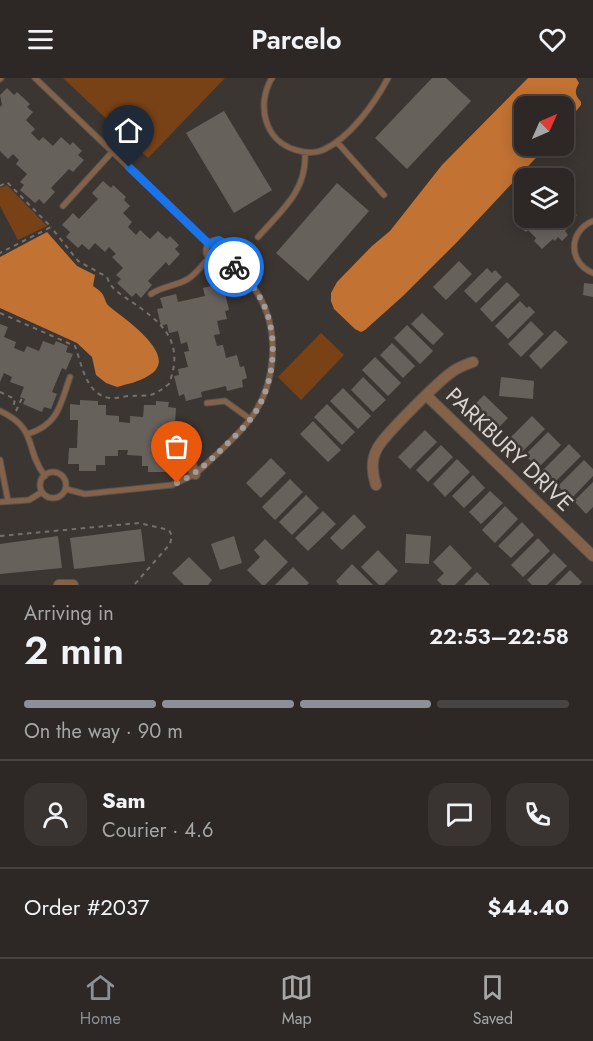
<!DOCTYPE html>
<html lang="en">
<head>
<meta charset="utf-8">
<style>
	:root { --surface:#2d2826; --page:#393432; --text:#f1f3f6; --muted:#a7a6a7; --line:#484443; --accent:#8c9099 }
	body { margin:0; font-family:Jost,sans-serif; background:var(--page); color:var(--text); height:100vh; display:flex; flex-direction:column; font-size:22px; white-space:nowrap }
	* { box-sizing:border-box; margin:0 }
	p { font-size:20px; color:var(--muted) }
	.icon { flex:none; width:33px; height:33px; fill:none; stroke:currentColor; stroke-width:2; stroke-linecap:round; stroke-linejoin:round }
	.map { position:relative; height:507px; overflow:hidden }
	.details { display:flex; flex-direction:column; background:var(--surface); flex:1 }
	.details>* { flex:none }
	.needle { width:39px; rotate:45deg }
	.tools { position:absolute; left:514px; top:18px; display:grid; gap:12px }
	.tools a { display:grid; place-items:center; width:60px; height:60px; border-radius:12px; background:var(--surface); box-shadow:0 3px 15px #0003,0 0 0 2px var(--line); font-size:30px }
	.pin { position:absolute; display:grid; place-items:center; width:51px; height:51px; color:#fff; margin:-62px -26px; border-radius:50% 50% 50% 0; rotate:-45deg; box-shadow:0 0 6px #0007 }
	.pin .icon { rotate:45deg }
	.courier { position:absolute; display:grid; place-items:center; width:60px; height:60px; margin:-30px; border:4px solid #1a73e8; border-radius:50%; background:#fff; color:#222; box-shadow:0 2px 8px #0007 }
	.summary em { font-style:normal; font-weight:600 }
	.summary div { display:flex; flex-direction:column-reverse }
	.summary { display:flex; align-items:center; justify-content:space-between; height:102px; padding:0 24px }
	h1 { font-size:39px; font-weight:600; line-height:45px }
	.bar { display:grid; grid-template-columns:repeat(4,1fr); gap:9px 6px; align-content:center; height:72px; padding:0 24px }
	.bar i { height:8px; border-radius:4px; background:var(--line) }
	.bar .selected { background:var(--accent) }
	.bar p { grid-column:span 4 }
	.line { display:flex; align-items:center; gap:15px; padding:0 24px; border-top:2px solid var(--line) }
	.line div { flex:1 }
	.round { display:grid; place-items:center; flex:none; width:63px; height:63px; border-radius:18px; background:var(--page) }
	header { display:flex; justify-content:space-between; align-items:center; height:78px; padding:0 24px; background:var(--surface); font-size:27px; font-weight:600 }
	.tab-bar { display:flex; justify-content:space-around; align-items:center; height:84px; border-top:2px solid var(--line); background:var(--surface); font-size:16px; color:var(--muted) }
	.tab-bar a { display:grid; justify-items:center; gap:3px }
	.tab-bar .selected { color:var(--accent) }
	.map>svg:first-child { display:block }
	.green { fill:#794216 }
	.water { fill:#c27232 }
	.building { fill:#67615c }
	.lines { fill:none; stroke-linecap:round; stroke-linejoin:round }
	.service-casing { stroke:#58534f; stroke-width:7 }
	.minor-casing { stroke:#58534f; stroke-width:12 }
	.path { stroke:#75706c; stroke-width:2; stroke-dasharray:4.5 4.5; stroke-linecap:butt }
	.service { stroke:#846149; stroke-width:5 }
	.minor { stroke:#846149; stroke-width:10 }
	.done { stroke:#a29d9a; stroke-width:6; stroke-dasharray:0 10.8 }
	.route { stroke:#1a73e8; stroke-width:8 }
	.labels { text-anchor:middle; stroke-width:5; stroke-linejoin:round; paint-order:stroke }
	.street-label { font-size:22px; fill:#d9d5d2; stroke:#3c3632 }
</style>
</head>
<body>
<header><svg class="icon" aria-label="menu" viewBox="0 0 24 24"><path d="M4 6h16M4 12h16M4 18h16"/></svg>Parcelo<svg class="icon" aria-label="heart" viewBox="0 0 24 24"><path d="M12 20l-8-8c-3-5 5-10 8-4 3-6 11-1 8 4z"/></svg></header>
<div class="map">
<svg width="593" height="507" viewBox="0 0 593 507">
	<rect width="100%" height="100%" fill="#3c3632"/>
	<path class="green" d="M63,0H225L148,80Z
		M7,107L47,148L18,162L0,128V110Z
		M321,255L344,277L301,322L278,299Z"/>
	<path class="water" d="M528,0H576L579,5C574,14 575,17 581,24V27L564,48V28H525V68H547L458,163L403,218L365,252L361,254L355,251L334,231L331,223V215L337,204L372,168L390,153L442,87Z
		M47,154L77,188L95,197L93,208C96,210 101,213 103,217C106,222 105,225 110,229C123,240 183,279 148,298C139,304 127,306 117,309L106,305L96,297L92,279L77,265L0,230V179Z"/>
	<path class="building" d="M432,0H446L471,23L407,91L375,60Z
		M7,10L14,17L17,14L30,26L27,29L33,34L26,42L35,51L31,55L39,63L43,59L53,68L61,59L70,67L73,64L82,73L78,77L84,82L73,94L69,91L51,110L55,114L44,126L39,121L35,125L20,112L24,107L20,104L27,96L16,86L19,82L13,76L8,81L0,73V29L2,27L0,17Z
		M224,33L272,112L234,135L186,55Z
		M103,103L111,110L113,107L126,119L124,122L130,128L123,135L132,144L128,149L136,157L140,152L150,161L158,153L167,161L170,158L179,167L175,171L180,176L169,188L166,184L148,203L152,207L141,220L136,215L132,219L117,205L121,201L116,197L123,190L112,179L116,176L109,169L105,174L95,165L89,172L82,166L78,170L66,159L70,154L62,147L73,135L79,141L98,121L92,115Z
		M337,105L369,133L308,203L276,175Z
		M568,129L577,137L567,147L569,149L565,153L568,157L562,163L558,159L555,163L553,161L542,171L534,163L536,160L528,152L526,154L518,147L525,140H564V130L566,132Z
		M459,183L472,196L446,222L433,209Z
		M487,190L492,195L495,192L502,199L476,225L464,213Z
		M507,204L520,217L492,244L480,231Z
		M584,205L593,206V219L583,217Z
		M218,206L221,216L225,215L229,232L225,233L227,241L217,243L220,256L214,257L217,268L223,267L226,280L237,277L240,289L244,288L247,300L242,302L243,309L227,313L226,308L201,314L202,319L186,323L184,316L179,318L174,298L179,297L178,291L188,289L184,274L189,273L187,264L181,266L178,253L169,255L167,246L161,248L157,231L163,230L160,220L176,216L178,224L205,218L203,210Z
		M520,223L527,230L529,228L535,234L508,261L495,248Z
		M422,235L444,256L433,267L411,246Z
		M531,243L544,256L521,279L508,266Z
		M0,246L8,249L4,259L16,264L14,270L24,274L27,268L39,273L43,263L54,267L56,263L68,268L66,274L73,276L66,292L62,290L52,314L57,316L51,331L44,329L42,334L23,326L25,321L20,319L24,309L10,304L12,299L4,295L0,304Z
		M407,247L433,273L420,286L394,260Z
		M555,252L568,264L541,291L529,278Z
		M392,265L415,288L403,300L380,277Z
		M375,279L401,305L388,318L362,292Z
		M363,299L386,322L373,334L351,312Z
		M501,299L534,303L533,321L499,318Z
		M343,310L371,338L358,351L330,323Z
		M484,317L508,340L495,353L471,330Z
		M80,322L98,323V327H106V337L119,338V344L130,345V338L143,339L144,327H156V323L169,324L168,329L176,330L175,346H171L170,372H175V389H168V394H148V388H142V378L127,377L128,372H118V378H105V387H96V393H79V386H68L69,370H77L78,342H70V326L80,327Z
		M327,326L355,354L342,367L314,339Z
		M532,338L545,351L522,374L509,361Z
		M313,343L341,372L328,384L300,356Z
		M425,352L437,364L410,391L398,379Z
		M548,354L561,367L538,390L525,377Z
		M569,366L581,378L554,405L542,393Z
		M441,367L453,379L428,404L416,392Z
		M271,380L286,395L261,420L246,405Z
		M457,381L470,394L445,419L433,406Z
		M584,382L593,391V398L571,421L558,408Z
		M473,397L485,410L464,430L452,418Z
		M290,401L303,414L275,442L262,429Z
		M593,404V429L586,436L574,423Z
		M490,413L503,425L481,446L469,434Z
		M306,417L319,430L292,457L279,444Z
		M505,428L518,441L495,465L482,452Z
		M323,433L336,446L308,473L295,460Z
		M354,436L366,449L342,472L330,460Z
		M522,444L534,457L511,480L498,468Z
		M141,451L145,483L74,491L70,460Z
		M406,456L431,458L429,486L405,485Z
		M58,458L62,490L0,496V466Z
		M234,458L242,485L220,492L211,466Z
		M538,460L550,473L523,499L511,487Z
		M265,461L288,484L265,507H262L247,492L260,479L254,472Z
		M450,467L472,490L455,507H442L437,502L444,495L433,484Z
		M378,472L398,493L384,507H379L361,489Z
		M554,475L567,488L547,507H532L527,502Z
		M189,479L212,502L208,507H184L172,495Z
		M352,486L373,507H339L336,503Z
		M293,489L309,505L307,507H275Z
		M570,492L582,504L579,507H555Z
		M477,494L490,507H464Z"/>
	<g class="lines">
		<defs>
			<path id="service" d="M35,0L209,166
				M272,0C256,26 264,63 296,72C305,75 314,76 323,72C350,60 375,25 388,0
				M0,1L1,0
				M337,64L384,117
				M63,128L113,73
				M593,143C568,153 568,185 593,195
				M258,159C281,133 307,113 305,75
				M206 173a11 11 0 1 1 22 0a11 11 0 1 1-22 0Z
				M151,216C163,208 176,208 188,201C196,196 202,187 209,180
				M207,325L225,323L250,341
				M0,333C39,351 24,371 45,398
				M28,356C59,346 60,327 70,299
				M0,382L8,423
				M40 407a13 13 0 1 1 26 0a13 13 0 1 1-26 0Z
				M66,411L85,416L172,407L195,396L203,389C219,374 238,358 251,340C276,306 280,254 259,218C251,203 237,192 225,180
				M0,424L29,422L42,414"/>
			<path id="minor" d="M427,318L593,478
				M178,357L195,396
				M376,407C372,395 371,382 377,371C383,358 439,303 452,294C458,289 465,287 473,284
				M59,507H73"/>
		</defs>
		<use href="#service" class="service-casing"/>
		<use href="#minor" class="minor-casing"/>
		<path class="path" d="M0,108L7,104L51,149L0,175
			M0,235L75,268C82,287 86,317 110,320C116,321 123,318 130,318C151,317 151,320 169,306C185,263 163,245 129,222C119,215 111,211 107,199L78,183L51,149
			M0,314L15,321L13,330
			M16,333L22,320
			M0,458L139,445L169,452L172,458L170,466L134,507"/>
		<use href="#service" class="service"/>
		<use href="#minor" class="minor"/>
	</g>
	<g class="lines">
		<path class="done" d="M177,405C196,396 209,384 224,369C235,358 246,348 255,335C277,300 280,248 256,213C250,204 242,196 234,189"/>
		<path class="route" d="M129,89L209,166L219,162L226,166L228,173L225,180L234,189"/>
	</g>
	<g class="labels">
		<g class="street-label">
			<text transform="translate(510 371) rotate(44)" y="8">PARKBURY DRIVE</text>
		</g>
	</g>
</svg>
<div class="tools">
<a><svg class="needle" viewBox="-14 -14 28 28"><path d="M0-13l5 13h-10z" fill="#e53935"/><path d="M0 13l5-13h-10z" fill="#a7a6a7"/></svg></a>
<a><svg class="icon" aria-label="layers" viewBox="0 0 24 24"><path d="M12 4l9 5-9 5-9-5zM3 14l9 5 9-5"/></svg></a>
</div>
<div class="pin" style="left:177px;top:405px;background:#ea580c"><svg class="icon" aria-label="bag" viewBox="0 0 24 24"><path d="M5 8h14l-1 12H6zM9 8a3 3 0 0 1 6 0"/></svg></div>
<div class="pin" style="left:129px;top:89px;background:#1f2937"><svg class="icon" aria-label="home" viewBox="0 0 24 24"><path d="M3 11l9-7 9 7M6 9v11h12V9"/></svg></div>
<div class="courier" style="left:234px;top:189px"><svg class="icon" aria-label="bike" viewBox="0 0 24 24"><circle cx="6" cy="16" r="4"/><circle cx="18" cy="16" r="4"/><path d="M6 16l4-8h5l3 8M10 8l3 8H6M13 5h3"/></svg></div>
</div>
<section class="details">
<div class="summary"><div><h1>2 min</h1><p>Arriving in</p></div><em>22:53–22:58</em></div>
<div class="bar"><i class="selected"></i><i class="selected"></i><i class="selected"></i><i></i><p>On the way · 90 m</p></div>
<div class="line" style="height:108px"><a class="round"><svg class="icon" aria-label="person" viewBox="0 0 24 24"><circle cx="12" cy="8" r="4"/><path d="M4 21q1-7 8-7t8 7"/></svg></a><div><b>Sam</b><p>Courier · 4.6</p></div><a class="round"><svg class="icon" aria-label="chat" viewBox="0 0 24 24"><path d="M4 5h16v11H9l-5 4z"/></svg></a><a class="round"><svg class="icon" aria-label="phone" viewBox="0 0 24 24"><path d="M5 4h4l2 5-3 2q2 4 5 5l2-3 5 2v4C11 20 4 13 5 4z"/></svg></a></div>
<div class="line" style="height:78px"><div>Order #2037</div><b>$44.40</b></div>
</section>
<nav class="tab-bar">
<a class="selected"><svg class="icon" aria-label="home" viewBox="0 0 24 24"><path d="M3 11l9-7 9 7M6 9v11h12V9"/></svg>Home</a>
<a><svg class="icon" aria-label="map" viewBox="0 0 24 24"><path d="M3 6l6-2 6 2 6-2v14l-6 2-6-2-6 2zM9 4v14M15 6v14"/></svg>Map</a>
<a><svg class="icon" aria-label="saved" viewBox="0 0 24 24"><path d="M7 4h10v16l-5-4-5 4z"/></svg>Saved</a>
</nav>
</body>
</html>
